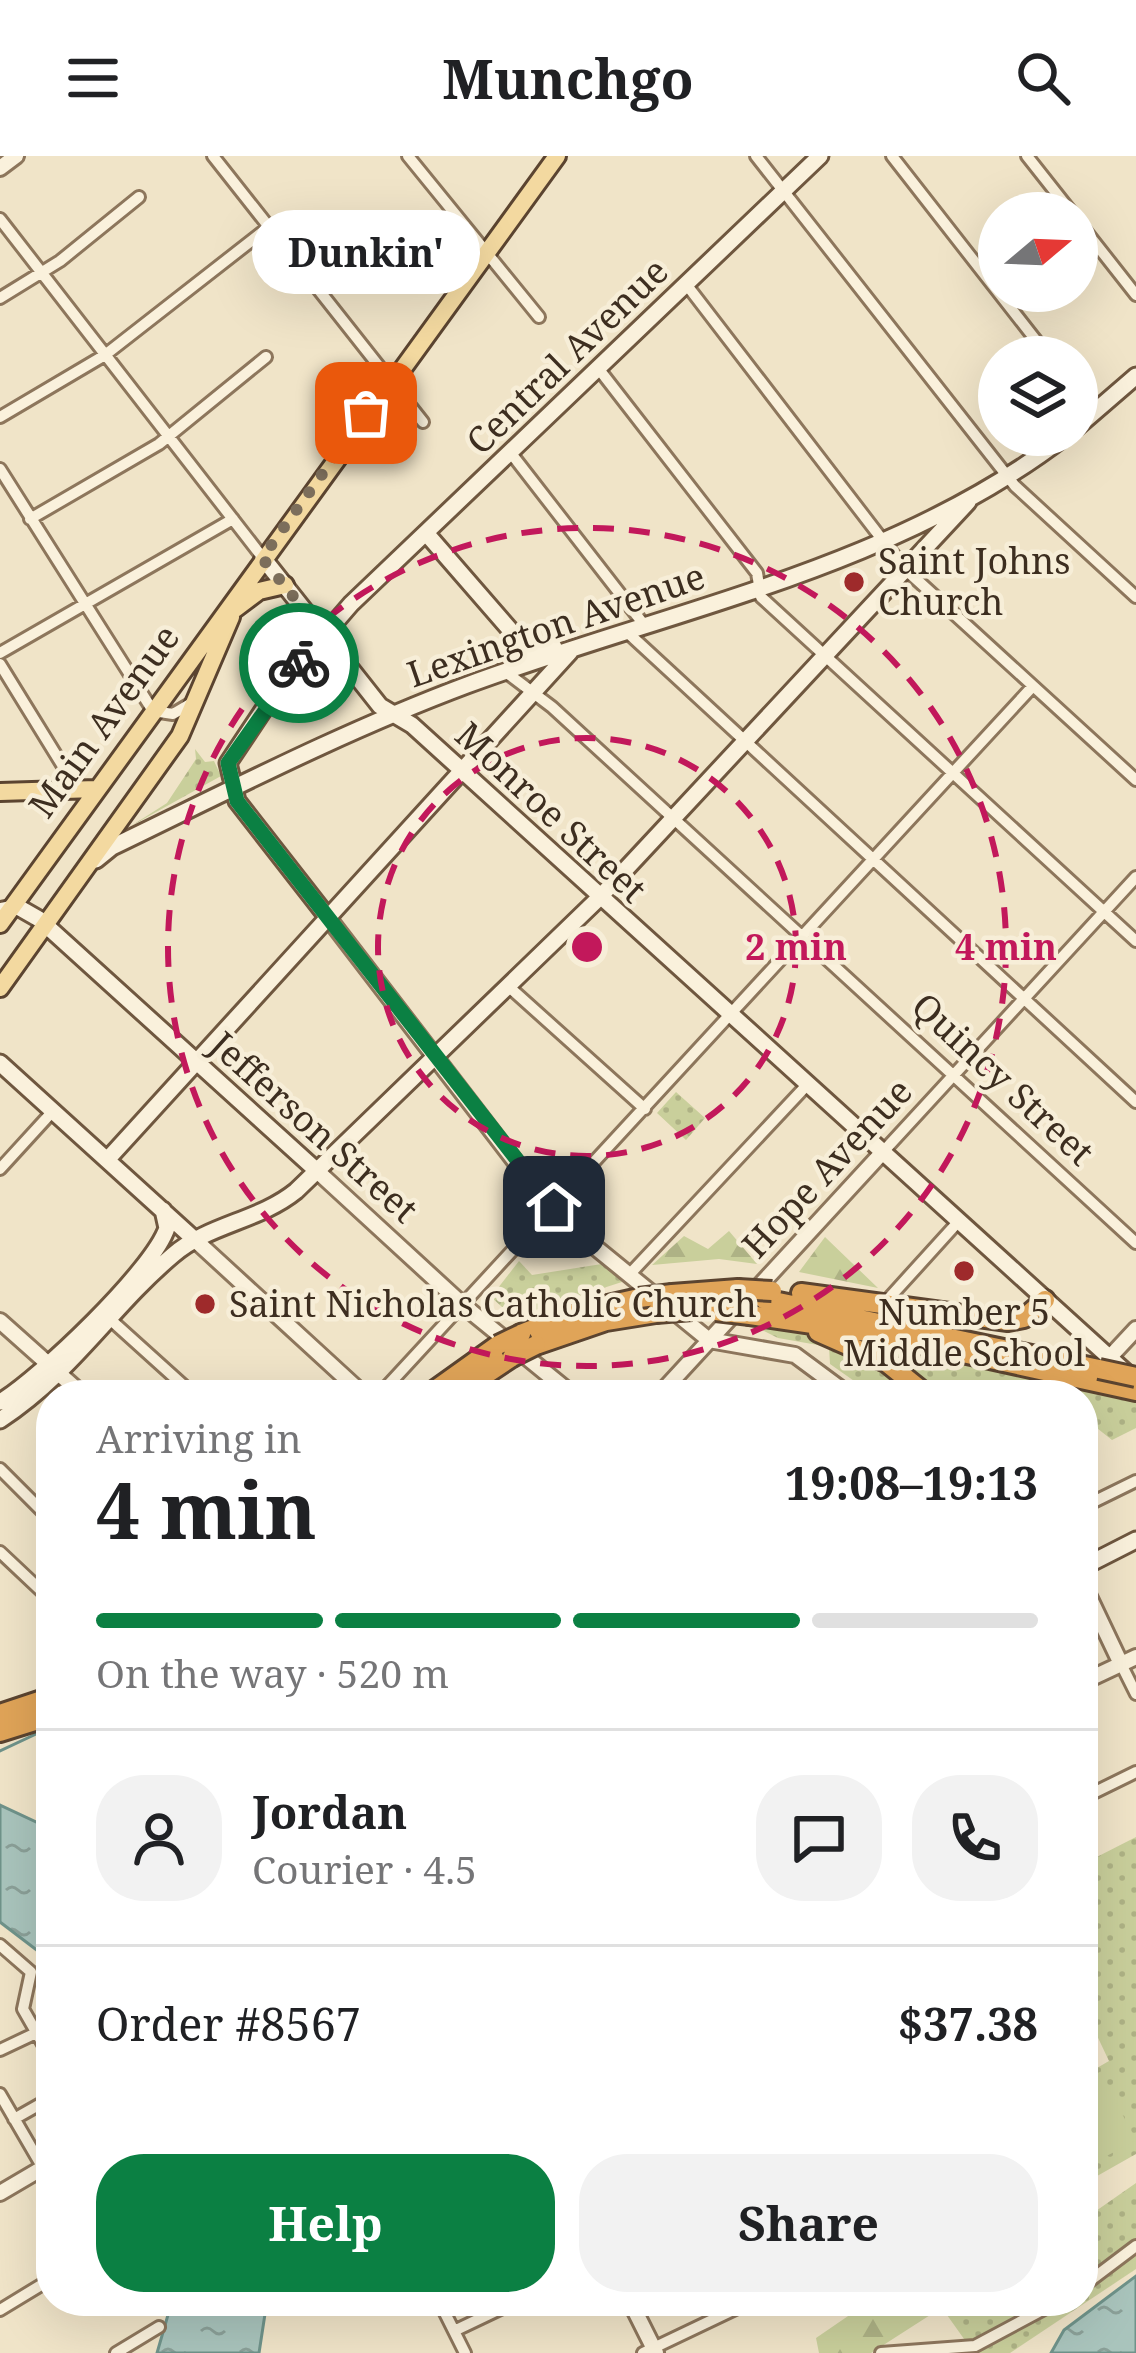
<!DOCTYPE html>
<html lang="en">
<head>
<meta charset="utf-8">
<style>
	:root { --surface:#fff; --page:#f2f2f2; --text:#202124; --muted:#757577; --line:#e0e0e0; --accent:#0b8043 }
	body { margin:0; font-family:"Noto Serif",serif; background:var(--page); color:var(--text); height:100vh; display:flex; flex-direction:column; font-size:45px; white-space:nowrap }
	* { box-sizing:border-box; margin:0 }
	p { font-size:39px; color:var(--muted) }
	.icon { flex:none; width:66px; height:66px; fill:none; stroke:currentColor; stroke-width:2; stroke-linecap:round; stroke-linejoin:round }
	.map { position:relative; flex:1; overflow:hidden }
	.sheet { position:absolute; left:36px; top:1224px; width:1062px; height:936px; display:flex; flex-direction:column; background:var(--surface); border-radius:48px; box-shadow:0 12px 48px #0002 }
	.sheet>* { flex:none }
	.needle { width:78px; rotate:71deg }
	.fabs { position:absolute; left:978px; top:36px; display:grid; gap:24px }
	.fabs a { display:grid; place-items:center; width:120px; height:120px; border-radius:50%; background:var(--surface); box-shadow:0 12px 48px #0002; font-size:60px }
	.pin { position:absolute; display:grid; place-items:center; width:102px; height:102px; color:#fff; margin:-51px; border-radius:24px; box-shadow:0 6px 18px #0006 }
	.courier { position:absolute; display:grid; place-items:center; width:120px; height:120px; margin:-60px; border:9px solid #0b8043; border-radius:50%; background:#fff; color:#222; box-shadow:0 3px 15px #0007 }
	.bubble { position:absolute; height:84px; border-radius:42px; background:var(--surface); box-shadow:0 12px 48px #0002; font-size:39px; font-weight:700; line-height:84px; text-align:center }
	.overview em { font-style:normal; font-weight:700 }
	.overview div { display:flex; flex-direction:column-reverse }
	.overview { display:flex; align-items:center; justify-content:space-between; height:204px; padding:0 60px }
	h1 { font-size:78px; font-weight:700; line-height:90px }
	.bar { display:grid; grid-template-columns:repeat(4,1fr); gap:18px 12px; align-content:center; height:144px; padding:0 60px }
	.bar i { height:15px; border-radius:9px; background:var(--line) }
	.bar .on { background:var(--accent) }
	.bar p { grid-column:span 4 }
	.line { display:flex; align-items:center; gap:30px; padding:0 60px; border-top:3px solid var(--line) }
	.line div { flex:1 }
	.round { display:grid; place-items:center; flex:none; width:126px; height:126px; border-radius:48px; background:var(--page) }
	.primary-button { display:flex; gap:24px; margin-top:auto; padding:24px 60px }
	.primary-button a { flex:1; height:138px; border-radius:48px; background:var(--accent); color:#fff; font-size:48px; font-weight:700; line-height:138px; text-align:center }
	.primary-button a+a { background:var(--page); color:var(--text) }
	header { display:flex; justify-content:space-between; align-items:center; height:156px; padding:0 60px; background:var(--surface); font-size:54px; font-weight:700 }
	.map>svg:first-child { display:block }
	.grass { fill:url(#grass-dots) }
	.forest { fill:url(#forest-firs) }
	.garden { fill:#c9cf9b }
	.water { fill:url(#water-ripples); stroke:#6f938a; stroke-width:3 }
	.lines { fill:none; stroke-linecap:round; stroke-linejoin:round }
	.stream { stroke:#6f938a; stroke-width:3 }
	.minor-casing { stroke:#8d765c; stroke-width:16 }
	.tertiary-casing { stroke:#8d765c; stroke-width:20 }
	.secondary-casing { stroke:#6f573f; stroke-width:21 }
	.primary-casing { stroke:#5b4430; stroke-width:22 }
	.motorway-casing { stroke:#5b4430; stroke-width:24 }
	.minor { stroke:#faf1dc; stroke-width:10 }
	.tertiary { stroke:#faf1dc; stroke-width:14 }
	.secondary { stroke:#faf1dc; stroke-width:15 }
	.primary { stroke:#f3d9a0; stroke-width:16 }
	.motorway { stroke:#e0a458; stroke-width:18 }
	.motorway-bridge-casing { stroke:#5b4430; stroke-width:24; stroke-linecap:butt }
	.motorway-bridge { stroke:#e0a458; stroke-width:18 }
	.done { stroke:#7c6e5b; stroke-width:12; stroke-dasharray:0 21.6 }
	.route { stroke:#0b8043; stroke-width:15 }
	.ring { fill:none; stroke:#c2185b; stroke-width:6; stroke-dasharray:21 15 }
	.poi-dot { fill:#9e2a2b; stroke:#f7eed8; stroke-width:4.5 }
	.labels { text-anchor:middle; stroke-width:9; stroke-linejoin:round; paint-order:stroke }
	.street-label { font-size:36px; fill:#3d2e20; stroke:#f7eed8 }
	.poi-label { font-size:36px; fill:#3d2e20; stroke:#f7eed8; text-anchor:start }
	.centre { fill:#c2185b; stroke:#f7eed8; stroke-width:6 }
	.ring-label { font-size:36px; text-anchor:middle; font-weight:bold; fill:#c2185b; stroke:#f7eed8; stroke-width:9; stroke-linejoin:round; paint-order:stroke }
</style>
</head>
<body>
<header><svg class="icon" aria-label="menu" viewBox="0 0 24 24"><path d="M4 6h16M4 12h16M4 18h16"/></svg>Munchgo<svg class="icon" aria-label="search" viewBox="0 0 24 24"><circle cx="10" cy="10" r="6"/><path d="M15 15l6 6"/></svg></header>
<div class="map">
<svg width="1136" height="2197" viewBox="0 0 1136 2197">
	<defs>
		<pattern id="grass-dots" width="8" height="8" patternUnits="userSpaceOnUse" patternTransform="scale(3)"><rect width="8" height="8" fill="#c9cf9b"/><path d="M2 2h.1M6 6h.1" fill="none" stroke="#aeb285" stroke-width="1.8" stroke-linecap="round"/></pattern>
		<pattern id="forest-firs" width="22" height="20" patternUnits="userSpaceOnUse" patternTransform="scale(3)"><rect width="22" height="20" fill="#c9cf9b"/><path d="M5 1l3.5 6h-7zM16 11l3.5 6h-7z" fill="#aeb285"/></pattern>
		<pattern id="water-ripples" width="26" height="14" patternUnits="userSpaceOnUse" patternTransform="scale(3)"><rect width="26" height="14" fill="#a9c4bc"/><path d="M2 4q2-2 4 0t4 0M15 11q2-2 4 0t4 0" fill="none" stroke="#8ba098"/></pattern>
	</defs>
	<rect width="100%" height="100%" fill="#f0e4c8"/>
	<path class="grass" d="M195,593L205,606L214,605L221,620L131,670L167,647L196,603Z
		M676,936L705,962L686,984L657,957Z
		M519,1105L532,1119L608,1107L622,1126L513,1161L491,1141Z
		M750,1168C811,1174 874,1193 919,1239H874L830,1208L829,1191L778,1182Z
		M883,1189L1136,1243V1272L1112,1284L1083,1261V1239H944Z
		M1136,1681V1998L1083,2028V1920L1109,1905L1083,1850V1708Z
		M1136,2027V2113L1010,2197H974L947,2159L967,2145H1083V2064Z"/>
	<path class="forest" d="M729,1075L757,1108L719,1103L652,1109L684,1080L708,1093Z
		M825,1081L878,1132L799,1116Z
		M870,2145H952L871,2197H819L816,2182Z"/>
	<path class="garden" d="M1100,1916L1136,1984L1083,2013V1925Z"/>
	<path class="water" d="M0,1649L51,1673V1805L0,1766Z
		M1136,2120V2197H1051L1064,2174Z
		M172,2145H267L259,2197H157Z"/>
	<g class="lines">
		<path class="stream" d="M0,1595L51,1571"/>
		<defs>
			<path id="minor" d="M213,0L423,266
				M408,0L539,161
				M756,0L1015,330L1136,441
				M892,0L1049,201
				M1027,0L1072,57
				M0,63L263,402
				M1077,64L1136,139
				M686,128L904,412L1136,624
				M0,142L60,105L139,41
				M598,212L757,417L761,441L1136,785
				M1077,237L1094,258
				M0,261L105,199L269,71
				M510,296L645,470
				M0,313L153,555L173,558L190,548
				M30,363L159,288L266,201
				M627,476L1136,946
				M0,497L233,363
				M0,508L77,633
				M507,517L552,551L1136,1087
				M508,830L645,953
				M881,998L1136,721
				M0,1013L53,955
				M629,1119L806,930
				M890,1141L958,1066
				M112,1165L194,1239
				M379,1239L1033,530
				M0,1313L51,1364
				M1083,1351L1136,1325
				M0,1396L51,1444
				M1121,1508L1136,1538
				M1083,1642L1136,1616
				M0,1789L31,1816L23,1853L51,1902
				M0,1894L36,1877
				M0,1938L43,2012
				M14,1963L51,1942
				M1083,2130L1136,2090
				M439,2145L465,2197
				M0,2154L51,2123
				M454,2175L517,2145
				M116,2197L159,2171
				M643,2197L752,2145
				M881,2197L975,2190L1059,2145"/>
			<path id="tertiary" d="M0,12L16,0
				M329,763L557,1060L709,1184L795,1199L849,1239
				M316,1014L464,1150L573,1239
				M194,1083L364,1239
				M0,1165L83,1239
				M1109,1202L1136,1173
				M659,1239L881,998
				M1083,1428L1121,1508
				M1083,1526L1136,1501
				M0,2037L51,2007
				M630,2145L656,2197"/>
			<path id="secondary" d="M1077,271L1136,220
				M426,377L525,491L533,496L554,491
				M263,402L380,550L412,569L1131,1221
				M96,704L112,691C230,634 344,575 467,529C669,454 894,413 1067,279
				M3,754L18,751L39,763L316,1014
				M329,763L237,645L228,607L276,535L351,448L820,0
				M0,907L194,1083
				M107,1004L570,496
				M0,1246C40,1222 153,1114 167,1072L163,1054
				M0,1264C74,1215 110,1152 173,1099C209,1068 259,1065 296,1035L599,742L968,346
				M1083,1411L1136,1384"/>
			<path id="primary" d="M235,453L259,435L285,429
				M0,636L96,633
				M0,768L557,0
				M0,832L180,580L231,461"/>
			<path id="motorway" d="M801,1137L1008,1165L1024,1162L1045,1144
				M672,1138L738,1133
				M764,1143L1099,1213
				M750,1159L867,1176L1136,1235
				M818,1176L886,1206L927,1239
				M521,1178L577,1156L639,1142
				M536,1189L606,1165L656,1157
				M428,1239L498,1189
				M455,1239L512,1201
				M0,1558L51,1541
				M0,1576L51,1560"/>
		</defs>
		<use href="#minor" class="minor-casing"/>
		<use href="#tertiary" class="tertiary-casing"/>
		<use href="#secondary" class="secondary-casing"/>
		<use href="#primary" class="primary-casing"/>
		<use href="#motorway" class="motorway-casing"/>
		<use href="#minor" class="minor"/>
		<use href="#tertiary" class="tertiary"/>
		<use href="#secondary" class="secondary"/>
		<use href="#primary" class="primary"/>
		<use href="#motorway" class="motorway"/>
		<defs>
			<path id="motorway-bridge" d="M738,1133L772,1135
				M639,1142L672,1138
				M716,1155L750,1159
				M656,1157L692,1154
				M498,1189L521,1178
				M512,1201L536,1189
				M1099,1213L1136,1221"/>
		</defs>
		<use href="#motorway-bridge" class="motorway-bridge-casing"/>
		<use href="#motorway-bridge" class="motorway-bridge"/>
	</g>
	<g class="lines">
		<path class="done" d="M299,507L323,477L262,402L366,257"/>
		<path class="route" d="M299,507L228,607L237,645L554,1051"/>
	</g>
	<g class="ring">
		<circle cx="587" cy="791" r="209"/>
		<circle cx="587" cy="791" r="419"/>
	</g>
	<g class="poi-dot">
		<circle cx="854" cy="426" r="12"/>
		<circle cx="964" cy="1115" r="12"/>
		<circle cx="205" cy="1148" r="12"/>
	</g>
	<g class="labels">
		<g class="street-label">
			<text transform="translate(567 200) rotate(-44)" y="13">Central Avenue</text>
			<text transform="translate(556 469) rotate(-19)" y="13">Lexington Avenue</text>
			<text transform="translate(104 565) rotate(-54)" y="13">Main Avenue</text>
			<text transform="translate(551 656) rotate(43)" y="13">Monroe Street</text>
			<text transform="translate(1003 923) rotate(43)" y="13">Quincy Street</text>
			<text transform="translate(314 971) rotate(42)" y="13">Jefferson Street</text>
			<text transform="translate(827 1012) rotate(-47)" y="13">Hope Avenue</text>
		</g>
		<g class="poi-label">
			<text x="878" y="418">Saint Johns<tspan x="878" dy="41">Church</tspan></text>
			<text x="229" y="1161">Saint Nicholas Catholic Church</text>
			<text x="964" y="1169" text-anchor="middle">Number 5<tspan x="964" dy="41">Middle School</tspan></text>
		</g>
	</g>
	<circle cx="587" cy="791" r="18" class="centre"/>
	<g class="ring-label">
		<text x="796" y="804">2 min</text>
		<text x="1006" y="804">4 min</text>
	</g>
</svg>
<div class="fabs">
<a><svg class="needle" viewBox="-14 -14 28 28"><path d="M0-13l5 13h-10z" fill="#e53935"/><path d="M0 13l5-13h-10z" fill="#757577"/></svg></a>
<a><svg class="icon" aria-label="layers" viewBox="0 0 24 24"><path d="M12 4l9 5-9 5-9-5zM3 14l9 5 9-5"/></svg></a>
</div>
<div class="pin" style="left:366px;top:257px;background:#ea580c"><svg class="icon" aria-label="bag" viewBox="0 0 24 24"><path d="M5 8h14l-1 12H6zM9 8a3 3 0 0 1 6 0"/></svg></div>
<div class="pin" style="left:554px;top:1051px;background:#1f2937"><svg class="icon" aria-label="home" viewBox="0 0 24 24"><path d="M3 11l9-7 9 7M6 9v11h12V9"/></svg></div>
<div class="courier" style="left:299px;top:507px"><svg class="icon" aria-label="bike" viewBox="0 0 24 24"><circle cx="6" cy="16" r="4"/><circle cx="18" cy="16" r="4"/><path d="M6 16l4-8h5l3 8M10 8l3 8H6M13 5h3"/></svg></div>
<div class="bubble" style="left:252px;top:54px;width:228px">Dunkin'</div>
<section class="sheet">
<div class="overview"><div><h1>4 min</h1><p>Arriving in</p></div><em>19:08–19:13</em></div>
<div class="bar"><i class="on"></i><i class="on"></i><i class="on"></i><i></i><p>On the way · 520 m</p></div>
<div class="line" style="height:216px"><a class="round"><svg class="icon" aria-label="person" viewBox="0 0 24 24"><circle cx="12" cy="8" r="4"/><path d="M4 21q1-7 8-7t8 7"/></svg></a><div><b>Jordan</b><p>Courier · 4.5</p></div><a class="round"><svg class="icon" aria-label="chat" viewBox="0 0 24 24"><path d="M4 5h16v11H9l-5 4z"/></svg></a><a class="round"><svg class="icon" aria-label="phone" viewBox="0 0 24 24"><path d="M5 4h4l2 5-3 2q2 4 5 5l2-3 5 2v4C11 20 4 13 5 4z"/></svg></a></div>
<div class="line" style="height:156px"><div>Order #8567</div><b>$37.38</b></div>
<div class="primary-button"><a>Help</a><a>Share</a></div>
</section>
</div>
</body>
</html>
